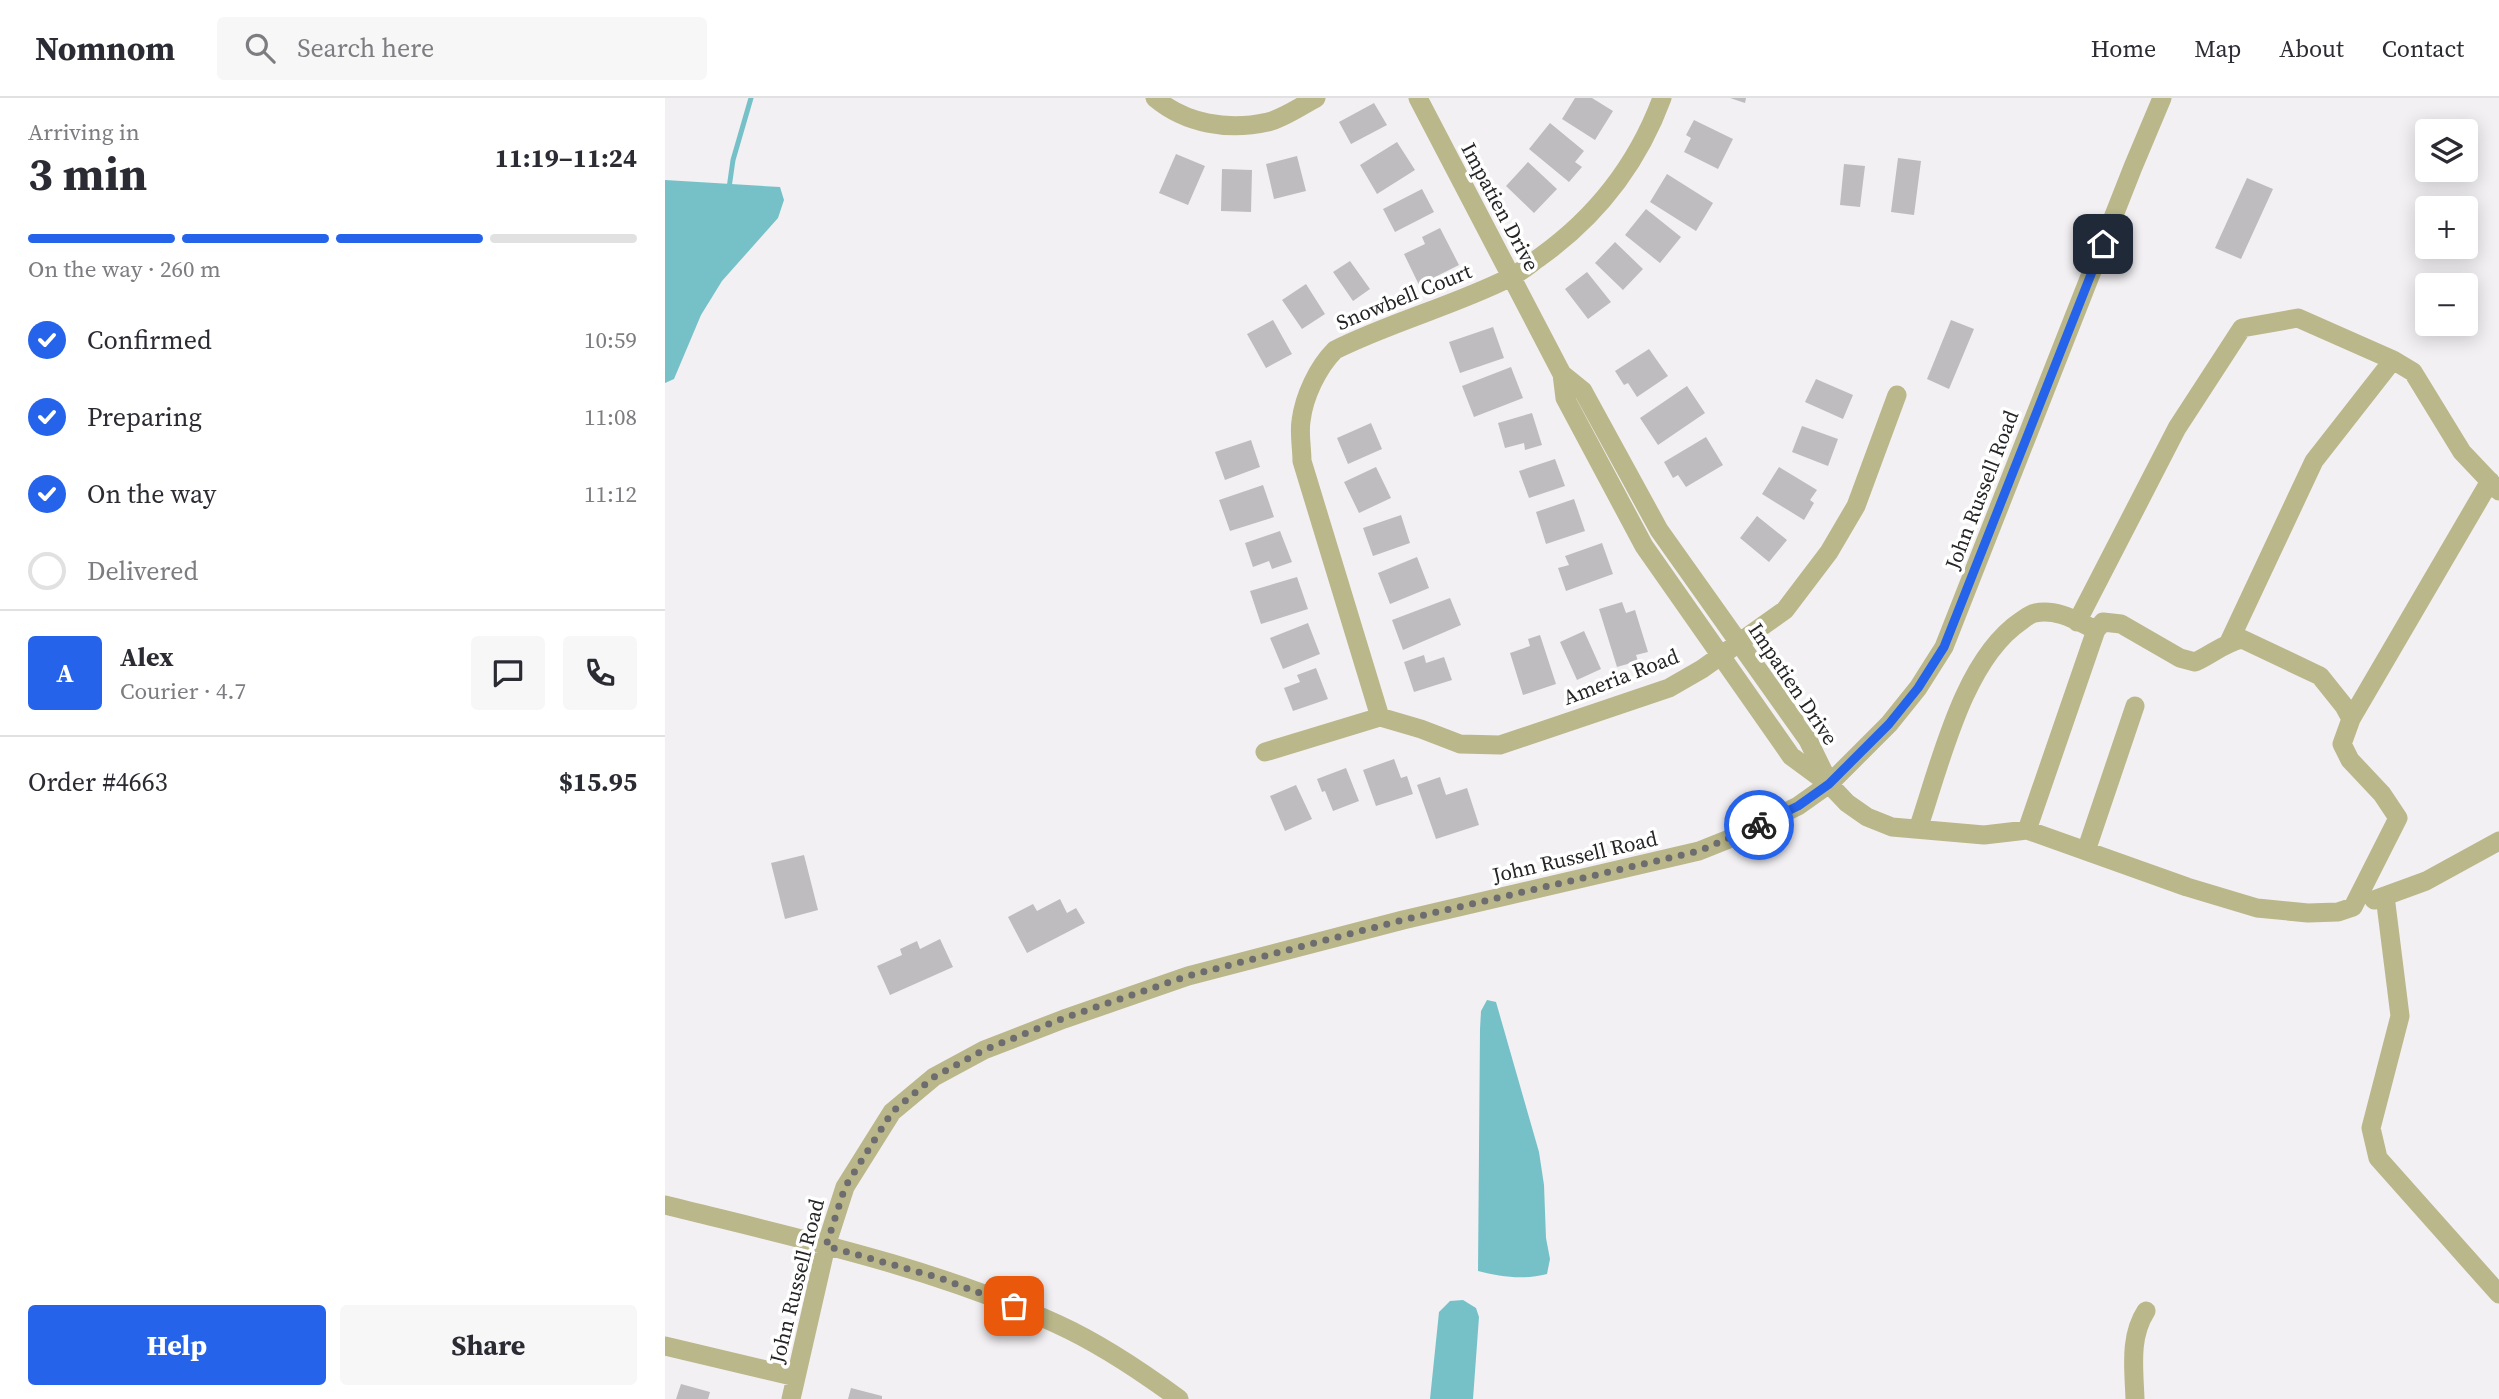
<!DOCTYPE html>
<html lang="en">
<head>
<meta charset="utf-8">
<style>
	:root { --surface:#fff; --page:#f7f7f7; --text:#2b2b33; --muted:#7c7c81; --line:#e1e1e2; --accent:#2563eb }
	body { margin:0; font-family:"Source Serif 4",serif; background:var(--page); color:var(--text); height:100vh; display:flex; flex-direction:column; font-size:26px; white-space:nowrap }
	* { box-sizing:border-box; margin:0 }
	p { font-size:23px; color:var(--muted) }
	.icon { flex:none; width:38px; height:38px; fill:none; stroke:currentColor; stroke-width:2; stroke-linecap:round; stroke-linejoin:round }
	.map { position:relative; flex:1; overflow:hidden }
	.details { display:flex; flex-direction:column; background:var(--surface); width:665px }
	.details>* { flex:none }
	.fabs { position:absolute; left:1750px; top:21px; display:grid; gap:14px }
	.fabs a { display:grid; place-items:center; width:63px; height:63px; border-radius:7px; background:var(--surface); box-shadow:0 4px 18px #0003; font-size:35px }
	.pin { position:absolute; display:grid; place-items:center; width:60px; height:60px; color:#fff; margin:-30px; border-radius:14px; box-shadow:0 4px 10px #0006 }
	.courier { position:absolute; display:grid; place-items:center; width:70px; height:70px; margin:-35px; border:5px solid #2563eb; border-radius:50%; background:#fff; color:#222; box-shadow:0 2px 9px #0007 }
	.summary em { font-style:normal; font-weight:700 }
	.summary div { display:flex; flex-direction:column-reverse }
	.summary { display:flex; align-items:center; justify-content:space-between; height:119px; padding:0 28px }
	h1 { font-size:46px; font-weight:700; line-height:52px }
	.bar { display:grid; grid-template-columns:repeat(4,1fr); gap:10px 7px; align-content:center; height:84px; padding:0 28px }
	.bar i { height:9px; border-radius:5px; background:var(--line) }
	.bar .selected { background:var(--accent) }
	.bar p { grid-column:span 4 }
	.line { display:flex; align-items:center; gap:18px; padding:0 28px; border-top:2px solid var(--line) }
	.line div { flex:1 }
	.round { display:grid; place-items:center; flex:none; width:74px; height:74px; border-radius:7px; background:var(--page) }
	ol { padding:0 28px; list-style:none }
	li { display:flex; align-items:center; gap:21px; height:77px }
	li p { margin-inline-start:auto }
	li .icon { padding:7px; border-radius:50%; background:var(--accent); color:#fff; stroke-width:4 }
	li:last-child { color:var(--muted) }
	li i { width:38px; height:38px; border:4px solid var(--line); border-radius:50% }
	.primary-button { display:flex; gap:14px; margin-top:auto; padding:14px 28px }
	.primary-button a { flex:1; height:80px; border-radius:7px; background:var(--accent); color:#fff; font-size:28px; font-weight:700; line-height:80px; text-align:center }
	.primary-button a+a { background:var(--page); color:var(--text) }
	header { display:flex; align-items:center; gap:42px; box-sizing:border-box; height:98px; padding:0 35px; background:var(--surface); border-bottom:2px solid var(--line) }
	header strong { font-size:33px }
	nav { display:flex; gap:38px; margin-inline-start:auto; font-size:24px }
	.search { width:490px; height:63px; background:var(--page); display:flex; align-items:center; gap:18px; box-sizing:border-box; padding:0 24px; border-radius:7px; color:var(--muted); font-size:26px }
	main { display:flex; flex:1; min-height:0 }
	.map>svg:first-child { display:block }
	.water { fill:#76c1c8 }
	.lines { fill:none; stroke-linecap:round; stroke-linejoin:round }
	.stream { stroke:#76c1c8; stroke-width:5 }
	.building { fill:#bebcbf }
	.minor { stroke:#bab78a; stroke-width:19 }
	.done { stroke:#6d6c6e; stroke-width:7; stroke-dasharray:0 12.6 }
	.route { stroke:#2563eb; stroke-width:9 }
	.labels { text-anchor:middle; stroke-width:7; stroke-linejoin:round; paint-order:stroke }
	.street-label { font-size:21px; fill:#262526; stroke:#fff }
</style>
</head>
<body>
<header>
<strong>Nomnom</strong>
<div class="search"><svg class="icon" aria-label="search" viewBox="0 0 24 24"><circle cx="10" cy="10" r="6"/><path d="M15 15l6 6"/></svg>Search here</div>
<nav><a>Home</a><a>Map</a><a>About</a><a>Contact</a></nav>
</header>
<main>
<section class="details">
<div class="summary"><div><h1>3 min</h1><p>Arriving in</p></div><em>11:19–11:24</em></div>
<div class="bar"><i class="selected"></i><i class="selected"></i><i class="selected"></i><i></i><p>On the way · 260 m</p></div>
<ol>
<li><svg class="icon" aria-label="check" viewBox="0 0 24 24"><path d="M5 12l5 5 9-10"/></svg>Confirmed<p>10:59</p></li>
<li><svg class="icon" aria-label="check" viewBox="0 0 24 24"><path d="M5 12l5 5 9-10"/></svg>Preparing<p>11:08</p></li>
<li><svg class="icon" aria-label="check" viewBox="0 0 24 24"><path d="M5 12l5 5 9-10"/></svg>On the way<p>11:12</p></li>
<li><i></i>Delivered</li>
</ol>
<div class="line" style="height:126px"><b class="round" style="background:var(--accent);color:#fff">A</b><div><b>Alex</b><p>Courier · 4.7</p></div><a class="round"><svg class="icon" aria-label="chat" viewBox="0 0 24 24"><path d="M4 5h16v11H9l-5 4z"/></svg></a><a class="round"><svg class="icon" aria-label="phone" viewBox="0 0 24 24"><path d="M5 4h4l2 5-3 2q2 4 5 5l2-3 5 2v4C11 20 4 13 5 4z"/></svg></a></div>
<div class="line" style="height:91px"><div>Order #4663</div><b>$15.95</b></div>
<div class="primary-button"><a>Help</a><a>Share</a></div>
</section>
<div class="map">
<svg width="1834" height="1301" viewBox="0 0 1834 1301">
	<rect width="100%" height="100%" fill="#f2f0f3"/>
	<path class="water" d="M0,82L115,89L119,102L113,120L57,183L36,217L9,281L0,285Z
		M822,902L831,904L874,1054L879,1087L881,1140L885,1161L882,1176C860,1182 835,1179 813,1173L815,931L816,913Z
		M798,1202L811,1210L814,1219L808,1301H765L774,1214L785,1203Z"/>
	<g class="lines">
		<path class="stream" d="M64,90L68,62L86,0"/>
	</g>
	<path class="building" d="M910,0H927L948,13L930,42L897,21Z
		M1065,0H1081L1080,5Z
		M709,5L722,27L686,46L674,24Z
		M1029,22L1068,41L1053,71L1019,54L1026,40L1021,37Z
		M885,25L919,53L910,64L917,69L904,84L864,51Z
		M732,44L750,72L712,96L695,67Z
		M511,56L540,68L523,107L494,95Z
		M632,58L641,93L609,101L601,66Z
		M1233,60L1256,63L1249,117L1226,114Z
		M863,64L892,91L869,115L841,88Z
		M1179,66L1200,68L1195,109L1175,107Z
		M557,71L587,72L586,114L556,113Z
		M1002,76L1048,105L1031,133L985,104Z
		M1582,80L1608,91L1576,161L1550,150Z
		M757,91L769,114L730,134L718,111Z
		M981,111L1016,139L995,165L960,137Z
		M775,130L794,167L754,187L739,156L760,146L757,139Z
		M950,144L978,171L958,192L930,165Z
		M685,163L705,191L688,203L668,174Z
		M922,174L946,204L923,221L900,191Z
		M641,186L660,216L637,231L617,202Z
		M608,222L627,256L601,270L582,236Z
		M1286,222L1309,231L1284,291L1262,281Z
		M828,229L839,260L795,275L784,244Z
		M984,251L1003,278L972,299L963,285L959,287L950,273Z
		M846,269L858,300L809,319L797,288Z
		M1151,281L1188,297L1178,321L1140,304Z
		M1022,288L1040,315L993,347L975,320Z
		M867,315L877,347L860,352L859,345L840,350L833,325Z
		M706,325L717,351L683,366L672,340Z
		M1137,328L1173,341L1163,368L1127,354Z
		M1041,339L1058,367L1021,389L1013,377L1008,380L999,364Z
		M586,342L595,369L560,382L550,354Z
		M890,361L900,388L864,400L854,373Z
		M711,369L726,400L694,415L679,384Z
		M1114,369L1152,392L1145,402L1149,405L1139,422L1097,396Z
		M598,387L609,419L565,433L554,402Z
		M909,401L920,433L881,446L871,414Z
		M736,417L745,445L708,458L698,430Z
		M1092,418L1122,442L1104,464L1075,440Z
		M615,433L627,464L607,471L604,463L588,469L580,445Z
		M937,445L948,476L901,493L893,470L904,467L900,458Z
		M752,459L764,490L725,506L713,475Z
		M632,479L643,511L596,526L585,493Z
		M785,500L796,527L738,552L727,522Z
		M957,504L961,515L970,512L983,554L971,557L973,563L952,569L934,511Z
		M643,525L655,556L618,571L605,540Z
		M919,533L936,571L912,582L895,544Z
		M875,537L891,586L858,597L845,555L865,548L863,541Z
		M759,557L761,565L779,559L787,582L749,594L739,564Z
		M651,570L663,601L628,613L619,590L635,584L632,577Z
		M729,661L736,680L742,678L748,696L711,708L698,672Z
		M681,670L694,703L668,713L660,693L657,694L652,681Z
		M775,679L781,697L802,690L814,727L771,741L752,687Z
		M631,687L647,721L620,733L605,698Z
		M139,757L153,812L120,821L106,765Z
		M395,801L402,815L411,810L420,825L362,855L343,819L368,806L372,813Z
		M275,841L288,869L225,897L212,868L237,857L235,851L252,843L255,851Z
		M16,1286L45,1294L43,1301H11Z
		M186,1290L217,1298V1301H183Z"/>
	<g class="lines">
		<path class="minor" d="M490,0C521,26 563,33 603,24C619,20 636,8 651,0
			M753,0L897,276L900,300L979,448L1126,658L1164,686L1182,705L1202,719L1227,729L1319,737L1362,732L1522,789L1592,810L1643,815L1673,814L1688,809L1733,720L1717,696L1685,662L1677,646L1686,621L1679,608L1655,578L1577,541C1559,545 1546,557 1530,564L1515,560L1456,526L1438,524L1431,532
			M897,276L918,293L994,432L1143,642L1163,683
			M1412,524L1512,330L1577,230L1633,220L1728,262
			M1564,544L1649,363L1728,262L1748,274L1797,354L1834,393
			M715,619L637,363C637,350 634,336 636,323C639,298 653,269 670,252C726,224 788,208 844,180C855,175 865,166 875,159C931,119 973,65 997,0
			M1686,621L1825,383
			M600,654L715,619L756,631L795,646L835,647L1004,590L1037,571L1120,512L1164,454L1191,408L1232,297
			M1253,731C1275,667 1298,562 1356,523C1360,520 1365,516 1370,515C1391,510 1412,523 1431,532L1362,732
			M1421,753L1470,608
			M1720,798L1735,918L1706,1030L1713,1060L1834,1196
			M1709,802L1761,783L1834,743
			M0,1107C132,1140 268,1169 392,1226C436,1246 476,1273 514,1301
			M0,1248L131,1279
			M126,1301L161,1148L180,1089L227,1014L269,979L319,952L399,921L523,878L738,822L1034,753L1069,739L1133,708L1164,686L1224,626L1253,590L1279,549L1468,69L1497,0
			M1470,1301C1469,1271 1464,1239 1481,1213"/>
	</g>
	<g class="lines">
		<path class="done" d="M349,1208L275,1180L161,1148L180,1089L227,1014L269,979L319,952L399,920L523,878L738,822L1034,753L1094,727"/>
		<path class="route" d="M1094,727L1133,708L1164,686L1224,626L1253,590L1279,549L1438,146"/>
	</g>
	<g class="labels">
		<g class="street-label">
			<text transform="translate(835 109) rotate(62)" y="7">Impatien Drive</text>
			<text transform="translate(739 199) rotate(-22)" y="7">Snowbell Court</text>
			<text transform="translate(1317 392) rotate(-69)" y="7">John Russell Road</text>
			<text transform="translate(956 579) rotate(-21)" y="7">Ameria Road</text>
			<text transform="translate(1128 586) rotate(56)" y="7">Impatien Drive</text>
			<text transform="translate(910 759) rotate(-13)" y="7">John Russell Road</text>
			<text transform="translate(132 1183) rotate(-76)" y="7">John Russell Road</text>
		</g>
	</g>
</svg>
<div class="fabs">
<a><svg class="icon" aria-label="layers" viewBox="0 0 24 24"><path d="M12 4l9 5-9 5-9-5zM3 14l9 5 9-5"/></svg></a>
<a>+</a>
<a>−</a>
</div>
<div class="pin" style="left:349px;top:1208px;background:#ea580c"><svg class="icon" aria-label="bag" viewBox="0 0 24 24"><path d="M5 8h14l-1 12H6zM9 8a3 3 0 0 1 6 0"/></svg></div>
<div class="pin" style="left:1438px;top:146px;background:#1f2937"><svg class="icon" aria-label="home" viewBox="0 0 24 24"><path d="M3 11l9-7 9 7M6 9v11h12V9"/></svg></div>
<div class="courier" style="left:1094px;top:727px"><svg class="icon" aria-label="bike" viewBox="0 0 24 24"><circle cx="6" cy="16" r="4"/><circle cx="18" cy="16" r="4"/><path d="M6 16l4-8h5l3 8M10 8l3 8H6M13 5h3"/></svg></div>
</div>
</main>
</body>
</html>
